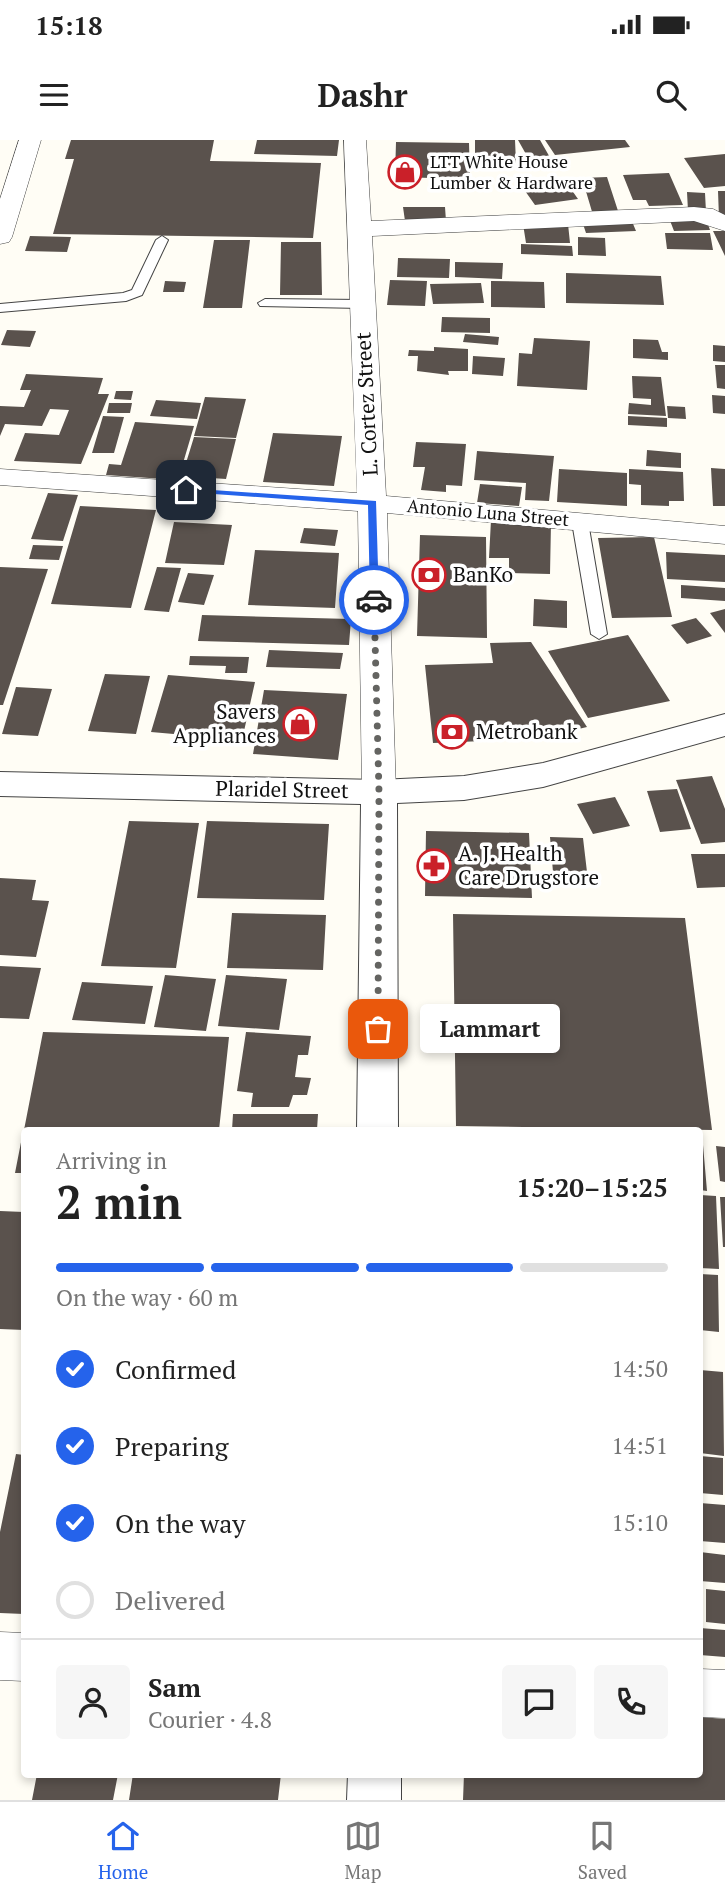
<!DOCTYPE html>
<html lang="en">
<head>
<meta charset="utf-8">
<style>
	:root { --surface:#fff; --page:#f6f6f6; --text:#222; --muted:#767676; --line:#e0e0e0; --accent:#2563eb }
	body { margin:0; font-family:"PT Serif",serif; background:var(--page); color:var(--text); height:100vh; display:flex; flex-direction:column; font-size:26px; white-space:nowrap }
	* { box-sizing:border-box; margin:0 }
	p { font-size:23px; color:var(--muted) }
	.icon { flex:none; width:38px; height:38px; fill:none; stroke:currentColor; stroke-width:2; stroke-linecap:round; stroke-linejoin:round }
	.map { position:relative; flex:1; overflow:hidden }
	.side { position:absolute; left:21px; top:987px; width:682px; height:651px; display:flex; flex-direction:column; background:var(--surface); border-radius:7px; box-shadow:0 4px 10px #0003 }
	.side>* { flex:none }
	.pin { position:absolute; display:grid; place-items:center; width:60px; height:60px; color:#fff; margin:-30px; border-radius:14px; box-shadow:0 4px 10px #0006 }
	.courier { position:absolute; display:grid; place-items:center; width:70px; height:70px; margin:-35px; border:5px solid #2563eb; border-radius:50%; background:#fff; color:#222; box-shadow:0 2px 9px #0007 }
	.bubble { position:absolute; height:49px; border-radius:7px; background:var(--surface); box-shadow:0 4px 10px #0003; font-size:23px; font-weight:700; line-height:49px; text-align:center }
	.head em { font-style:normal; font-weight:700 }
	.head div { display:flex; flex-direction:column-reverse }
	.head { display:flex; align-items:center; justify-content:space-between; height:119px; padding:0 35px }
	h1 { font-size:46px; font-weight:700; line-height:52px }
	.bar { display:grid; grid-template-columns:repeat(4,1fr); gap:10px 7px; align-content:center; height:84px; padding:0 35px }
	.bar i { height:9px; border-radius:5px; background:var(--line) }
	.bar .active { background:var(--accent) }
	.bar p { grid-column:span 4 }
	.line { display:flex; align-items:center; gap:18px; padding:0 35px; border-top:2px solid var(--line) }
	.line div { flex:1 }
	.round { display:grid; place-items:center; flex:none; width:74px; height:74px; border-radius:7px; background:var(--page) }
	ol { padding:0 35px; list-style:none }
	li { display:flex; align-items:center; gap:21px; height:77px }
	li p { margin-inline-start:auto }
	li .icon { padding:7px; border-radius:50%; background:var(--accent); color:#fff; stroke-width:4 }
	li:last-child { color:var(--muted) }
	li i { width:38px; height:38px; border:4px solid var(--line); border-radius:50% }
	.status { display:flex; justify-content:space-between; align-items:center; height:49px; padding:0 35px; background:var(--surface); direction:ltr }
	.status svg { height:19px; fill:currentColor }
	header { display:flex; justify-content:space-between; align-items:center; height:91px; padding:0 35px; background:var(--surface); font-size:32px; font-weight:700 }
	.tabs { display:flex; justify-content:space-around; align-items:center; height:98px; border-top:2px solid var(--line); background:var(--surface); font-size:19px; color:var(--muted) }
	.tabs a { display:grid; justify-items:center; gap:4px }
	.tabs .active { color:var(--accent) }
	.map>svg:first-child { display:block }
	.building { fill:#5a524d }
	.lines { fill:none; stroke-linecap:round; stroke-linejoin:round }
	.service-casing { stroke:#444; stroke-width:2 }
	.minor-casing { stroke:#444; stroke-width:1 }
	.tertiary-casing { stroke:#444; stroke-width:2 }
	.service { fill:#fff; fill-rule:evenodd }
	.minor { fill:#fff; fill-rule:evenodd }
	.tertiary { fill:#fff; fill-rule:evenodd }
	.route { fill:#2563eb }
	.done { stroke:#646461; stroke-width:7; stroke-dasharray:0 12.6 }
	.labels { text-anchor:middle; stroke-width:7; stroke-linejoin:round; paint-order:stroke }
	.far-poi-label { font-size:18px; fill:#111; stroke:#fff; text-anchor:start }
	.far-street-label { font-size:18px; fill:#111; stroke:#fff }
	.street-label { font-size:21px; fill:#111; stroke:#fff }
	.poi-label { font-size:21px; fill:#111; stroke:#fff; text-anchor:start }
</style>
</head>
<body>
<div class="status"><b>15:18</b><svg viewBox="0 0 49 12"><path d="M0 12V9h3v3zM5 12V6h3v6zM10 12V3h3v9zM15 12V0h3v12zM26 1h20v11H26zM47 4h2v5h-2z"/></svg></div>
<header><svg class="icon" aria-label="menu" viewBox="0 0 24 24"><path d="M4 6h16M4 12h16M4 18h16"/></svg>Dashr<svg class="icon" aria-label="search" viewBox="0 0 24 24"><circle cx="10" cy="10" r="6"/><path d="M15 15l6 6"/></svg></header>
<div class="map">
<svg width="725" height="1660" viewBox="0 0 725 1660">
	<rect width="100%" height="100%" fill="#fffdf5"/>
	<path class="building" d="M71,0H214L210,21L321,23L313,98L53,94L74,19H65Z
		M257,0H339L337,16L254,14Z
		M475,0H515L516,23H475Z
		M518,0H540L552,21L531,23Z
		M545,0H625L630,7L555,15Z
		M396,2L469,3L470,39L395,37Z
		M725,14V46L704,48L684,18Z
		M669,33L683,65L649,66L646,60H633L623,35Z
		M607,37L619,74L593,75L582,38Z
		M566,42L578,59L535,65L523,48Z
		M718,51H725V78H719Z
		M687,52L705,53L706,72L688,71Z
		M403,67H445L446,81H405Z
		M705,76L710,90L674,91L669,78Z
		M631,79L636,91L586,93L582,81Z
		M523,84H568L570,103H526Z
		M713,91H725V116Z
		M665,93H710L713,110L667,109Z
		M30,96L71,97L67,112L25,111Z
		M578,97L605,98L606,116L578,115Z
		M214,100H250L242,168H203Z
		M281,102H321L322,155H280Z
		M521,104L572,106L573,116L521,114Z
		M398,118L450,119L449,138L397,137Z
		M455,122L503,123L502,139L455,137Z
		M566,133L661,136L664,165L566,163Z
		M390,140L427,141L425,166L387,165Z
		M165,141L186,142L184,152H163Z
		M491,141L544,142L545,168L491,167Z
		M481,143L484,163L433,164L430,144Z
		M442,177L490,178V193L441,192Z
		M7,190L36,191L30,207L1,205Z
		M465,194L499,197L498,205L463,202Z
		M534,198L590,201L587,250L517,246L519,213L532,214Z
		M633,199L658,200L662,212H668V220L633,218Z
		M713,205L725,206V222L713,221Z
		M434,207L468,209V231H448L449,235L417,231L418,216H408L409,210L434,211Z
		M473,216L505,218L503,236L472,234Z
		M715,225H725V249L717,248Z
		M26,234L103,238L98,254H109L81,324L14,321L25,293L59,295L69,270L50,269L42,286L5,284L0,296V266L24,267L31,250H20Z
		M632,236L661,237L666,276L628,274L629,263L651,265V259L633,258Z
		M116,251H133L131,260L114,259Z
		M712,255L725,256V274L713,273Z
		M205,257L246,259L236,298L194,296Z
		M156,260L201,263L197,279L150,276Z
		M109,263H132L130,273H107Z
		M667,266L685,267L686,279L668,278Z
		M103,276L124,277L114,313H92Z
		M628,276L667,278V287L628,285Z
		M135,282L194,286L178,340L106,335L109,324L121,325Z
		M273,293L342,296L334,346L263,342Z
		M194,297L236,299L226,339L182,336Z
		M416,302L466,304L462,346L446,345V352L421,350L425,327H413Z
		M647,310L681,313V328L646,326Z
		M477,311L554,316L549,361L525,360L526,343L474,340Z
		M711,328L725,329V366H713Z
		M559,329L627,333V366L557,362Z
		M629,329L683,332L684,361H669V366L641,365V345L629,344Z
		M480,344L522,347L519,366L477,363Z
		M48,353L78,355L63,401L31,399Z
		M80,366L156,370L131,468L51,464Z
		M491,380L551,383L550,434L509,433V418H489Z
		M174,382L232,385L224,425L165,423Z
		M304,388L338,390L335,406L300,403Z
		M420,395L486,397L487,498L417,496Z
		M654,397L672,477L612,478L598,398Z
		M33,405L63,406L59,420L29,419Z
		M255,410L339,413L335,468L248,465Z
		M666,412L725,415V442L667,439Z
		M0,427L48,429L3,565H0Z
		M157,427L181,428L169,472L144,470Z
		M188,433L214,435L204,465L178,462Z
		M681,445L725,448V461L681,458Z
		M534,459L567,461V488L533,486Z
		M725,469V493L710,473Z
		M202,475L351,479L349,505L198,501Z
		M696,478L712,496L687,504L671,485Z
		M628,495L670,561L588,578L548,511Z
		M531,502L587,587L536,599L433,603L425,525L493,523L490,503Z
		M269,510L343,513L340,529L266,527Z
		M190,516L249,517L247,533H225L226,526L189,525Z
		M105,534L150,536L136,594L88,591Z
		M168,535L255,542L242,600L151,592Z
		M16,547L52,549L38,596L2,594Z
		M264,550L347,554L338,620L253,614Z
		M712,636L725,669V702L701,704L676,640Z
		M677,649L691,689L660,692L647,651Z
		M615,657L630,686L593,694L577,664Z
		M129,681L199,683L176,828L101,826Z
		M207,681L329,684L324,760L197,758Z
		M426,691L529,693L532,758L425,756Z
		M550,697L583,698L587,732H553Z
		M691,714H725V747L697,748Z
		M0,738L36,740L32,760L49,761L36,817L0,815Z
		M232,773L326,775L323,830L227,828Z
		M453,774L685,778L712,990L456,986Z
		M0,826L41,828L29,879L0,878Z
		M165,835L216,839L206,891L154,887Z
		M226,835L287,839L279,890L218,886Z
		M82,842L153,846L145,884L72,880Z
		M43,892L229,897L219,990H24Z
		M246,892L311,896L308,915H298L295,937L311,938L307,955H293L289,967H251L253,953L237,951Z
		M233,974H318L317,990H232Z
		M23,992L24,1033H15Z
		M700,1004L703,1005L707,1051L700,1050Z
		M716,1006L725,1007V1042L720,1041Z
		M700,1055L716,1056L719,1129L700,1128Z
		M720,1057H725V1107H723Z
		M0,1071L24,1072V1190L0,1189Z
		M700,1134L718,1135L719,1192L700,1190Z
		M700,1230L723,1232L724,1316L700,1313Z
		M16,1314L24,1315V1474L0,1473V1392Z
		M700,1316L723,1318V1355L700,1353Z
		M700,1363L725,1365V1403L700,1401Z
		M700,1412L725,1415V1443L700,1441Z
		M706,1449L725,1451V1484L706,1482Z
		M700,1488L725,1490V1517L700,1515Z
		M700,1577L725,1579V1660H463L464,1634H700Z
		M37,1634H118L113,1660H32Z
		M133,1634H281L278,1660H129Z"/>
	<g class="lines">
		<defs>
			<path id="service" d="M162,96L168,100L142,155L126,161L0,172V164L123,153L132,150L156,100Z
				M265,159L362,160L369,164L362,168L260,166L258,163Z
				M580,377L588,382L607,494L599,499L591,494L572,382Z"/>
			<path id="minor" d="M19,0H41L12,97L9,102L0,104V59Z
				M344,0H366L371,81L694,67L713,69L725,75V91L694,81L372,96L386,356L725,386V404L387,373L396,652L391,660L379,663L367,660L362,652L358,371L0,345V329L357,353Z
				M0,1492L24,1493V1541L0,1540Z
				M700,1529L725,1530V1578L700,1577Z"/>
			<path id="tertiary" d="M725,574V596L543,647L464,660L397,663L398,990H357L361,664L0,656V632L379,640L464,636L543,623Z
				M348,1634H401V1660H347Z"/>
		</defs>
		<use href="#service" class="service-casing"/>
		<use href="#minor" class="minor-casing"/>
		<use href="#tertiary" class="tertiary-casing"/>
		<use href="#service" class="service"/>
		<use href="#minor" class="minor"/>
		<use href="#tertiary" class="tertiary"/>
	</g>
	<path class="route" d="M183,348L376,361L379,460L374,463L370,460L368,365L186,352Z"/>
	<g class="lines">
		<path class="done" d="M374,460L379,652L378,889"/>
	</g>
	<defs>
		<symbol id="shop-ring" viewBox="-11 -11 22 22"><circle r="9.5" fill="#fff" stroke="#ca2029" stroke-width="1.5"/><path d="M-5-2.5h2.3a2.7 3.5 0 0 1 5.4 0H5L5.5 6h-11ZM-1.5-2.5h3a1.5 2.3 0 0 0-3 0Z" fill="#ca2029"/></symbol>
		<symbol id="bank-ring" viewBox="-11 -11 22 22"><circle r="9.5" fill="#fff" stroke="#ca2029" stroke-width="1.5"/><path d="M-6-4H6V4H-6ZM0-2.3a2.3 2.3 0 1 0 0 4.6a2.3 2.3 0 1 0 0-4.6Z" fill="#ca2029"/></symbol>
		<symbol id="pharmacy-ring" viewBox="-11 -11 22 22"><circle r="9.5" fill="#fff" stroke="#ca2029" stroke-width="1.5"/><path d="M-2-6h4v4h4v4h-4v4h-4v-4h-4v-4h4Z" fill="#ca2029"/></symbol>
	</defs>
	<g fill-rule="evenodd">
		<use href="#shop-ring" x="386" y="13" width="38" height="38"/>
		<use href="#bank-ring" x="410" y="416" width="38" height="38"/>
		<use href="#shop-ring" x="281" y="565" width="38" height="38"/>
		<use href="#bank-ring" x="433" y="573" width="38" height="38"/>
		<use href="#pharmacy-ring" x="415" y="707" width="38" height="38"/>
	</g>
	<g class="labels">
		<g class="far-poi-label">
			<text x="430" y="28">LTT White House<tspan x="430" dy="21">Lumber &amp; Hardware</tspan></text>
		</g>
		<g class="far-street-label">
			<text transform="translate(488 373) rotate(5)" y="6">Antonio Luna Street</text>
		</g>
		<g class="street-label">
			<text transform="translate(367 264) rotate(-93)" y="7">L. Cortez Street</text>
			<text transform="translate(282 650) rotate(1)" y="7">Plaridel Street</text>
		</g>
		<g class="poi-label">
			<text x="453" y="442">BanKo</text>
			<text x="276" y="579" text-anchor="end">Savers<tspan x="276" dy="24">Appliances</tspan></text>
			<text x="476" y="599">Metrobank</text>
			<text x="458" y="721">A. J. Health<tspan x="458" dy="24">Care Drugstore</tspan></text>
		</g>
	</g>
</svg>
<div class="pin" style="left:378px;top:889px;background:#ea580c"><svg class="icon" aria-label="bag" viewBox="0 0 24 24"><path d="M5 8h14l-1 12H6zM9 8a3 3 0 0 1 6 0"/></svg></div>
<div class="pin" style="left:186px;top:350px;background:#1f2937"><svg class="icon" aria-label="home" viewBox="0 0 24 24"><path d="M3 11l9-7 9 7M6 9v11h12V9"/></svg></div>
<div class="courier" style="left:374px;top:460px"><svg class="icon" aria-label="car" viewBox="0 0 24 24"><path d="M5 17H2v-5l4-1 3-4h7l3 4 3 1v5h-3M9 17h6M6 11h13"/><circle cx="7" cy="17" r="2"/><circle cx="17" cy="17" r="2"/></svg></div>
<div class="bubble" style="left:420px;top:864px;width:140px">Lammart</div>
<section class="side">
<div class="head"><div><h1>2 min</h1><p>Arriving in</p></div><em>15:20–15:25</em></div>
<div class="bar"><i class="active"></i><i class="active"></i><i class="active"></i><i></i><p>On the way · 60 m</p></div>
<ol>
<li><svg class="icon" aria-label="check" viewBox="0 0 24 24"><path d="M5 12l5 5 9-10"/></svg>Confirmed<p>14:50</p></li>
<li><svg class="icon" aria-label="check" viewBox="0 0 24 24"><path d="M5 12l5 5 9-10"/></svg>Preparing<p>14:51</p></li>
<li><svg class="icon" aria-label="check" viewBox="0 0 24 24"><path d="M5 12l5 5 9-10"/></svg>On the way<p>15:10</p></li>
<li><i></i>Delivered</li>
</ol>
<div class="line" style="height:126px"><a class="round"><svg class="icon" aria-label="person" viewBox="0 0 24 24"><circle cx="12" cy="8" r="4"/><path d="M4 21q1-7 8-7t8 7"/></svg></a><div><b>Sam</b><p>Courier · 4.8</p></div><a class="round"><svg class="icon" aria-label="chat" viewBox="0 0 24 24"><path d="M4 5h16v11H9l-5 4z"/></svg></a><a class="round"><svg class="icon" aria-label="phone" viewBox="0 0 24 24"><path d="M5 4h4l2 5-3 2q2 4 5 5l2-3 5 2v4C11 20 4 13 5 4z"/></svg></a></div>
</section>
</div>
<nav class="tabs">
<a class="active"><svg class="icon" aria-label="home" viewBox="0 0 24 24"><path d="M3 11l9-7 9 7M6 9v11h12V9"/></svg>Home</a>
<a><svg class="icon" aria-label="map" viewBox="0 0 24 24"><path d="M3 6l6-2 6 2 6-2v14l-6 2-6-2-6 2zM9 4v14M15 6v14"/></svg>Map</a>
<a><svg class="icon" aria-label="saved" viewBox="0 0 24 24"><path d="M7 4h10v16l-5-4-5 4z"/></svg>Saved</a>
</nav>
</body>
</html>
